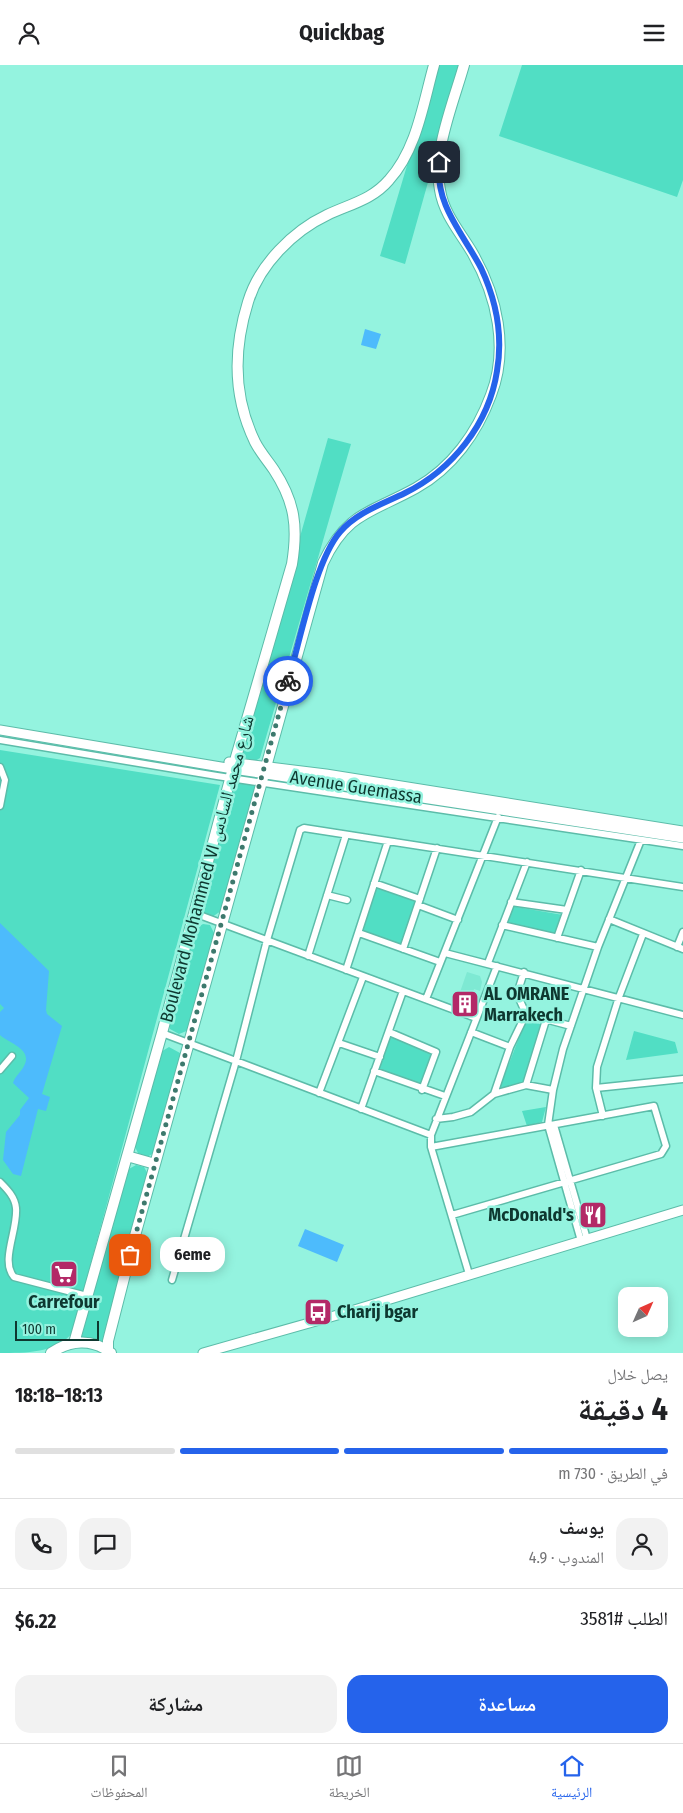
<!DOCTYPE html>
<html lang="ar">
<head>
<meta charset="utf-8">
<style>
	:root { --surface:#fff; --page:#f2f2f2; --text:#202124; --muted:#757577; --line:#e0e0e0; --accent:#2563eb }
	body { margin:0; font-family:"Fira Sans Condensed","Noto Naskh Arabic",sans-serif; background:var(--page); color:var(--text); direction:rtl; height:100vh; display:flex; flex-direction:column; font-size:19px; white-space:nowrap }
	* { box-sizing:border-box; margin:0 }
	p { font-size:16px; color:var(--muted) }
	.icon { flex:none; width:28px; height:28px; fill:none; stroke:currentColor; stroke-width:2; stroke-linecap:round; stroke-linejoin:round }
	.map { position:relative; height:1288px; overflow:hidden; direction:ltr }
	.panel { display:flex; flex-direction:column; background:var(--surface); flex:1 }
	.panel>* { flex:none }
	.needle { width:32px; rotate:45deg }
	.tools { position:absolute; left:618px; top:1222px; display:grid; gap:10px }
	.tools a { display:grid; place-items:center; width:50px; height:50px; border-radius:10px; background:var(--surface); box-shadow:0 2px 12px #0003; font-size:25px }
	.scale { position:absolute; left:15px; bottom:12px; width:84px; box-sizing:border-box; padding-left:5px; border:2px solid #0e3830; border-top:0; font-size:14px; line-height:18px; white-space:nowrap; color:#0e3830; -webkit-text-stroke:4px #94f3df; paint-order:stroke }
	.pin { position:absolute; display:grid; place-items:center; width:42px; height:42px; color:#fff; margin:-21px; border-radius:10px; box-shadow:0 2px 8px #0006 }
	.courier { position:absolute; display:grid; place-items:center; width:50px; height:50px; margin:-25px; border:4px solid #2563eb; border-radius:50%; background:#fff; color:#222; box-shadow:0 1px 6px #0007 }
	.bubble { position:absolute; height:35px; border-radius:15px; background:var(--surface); box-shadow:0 2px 12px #0003; font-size:16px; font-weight:700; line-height:35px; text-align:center; direction:rtl }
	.overview em { font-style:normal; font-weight:700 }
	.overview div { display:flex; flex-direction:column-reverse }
	.overview { display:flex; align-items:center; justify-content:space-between; height:85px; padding:0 15px }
	h1 { font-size:32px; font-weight:700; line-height:38px }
	.bar { display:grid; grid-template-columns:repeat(4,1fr); gap:8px 5px; align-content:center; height:60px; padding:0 15px }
	.bar i { height:6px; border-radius:4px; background:var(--line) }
	.bar .selected { background:var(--accent) }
	.bar p { grid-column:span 4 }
	.line { display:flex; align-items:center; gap:12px; padding:0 15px; border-top:1px solid var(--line) }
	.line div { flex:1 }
	.round { display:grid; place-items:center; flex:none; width:52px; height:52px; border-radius:15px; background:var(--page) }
	.cta { display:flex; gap:10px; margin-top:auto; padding:10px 15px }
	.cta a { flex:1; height:58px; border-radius:15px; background:var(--accent); color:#fff; font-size:20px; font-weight:700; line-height:58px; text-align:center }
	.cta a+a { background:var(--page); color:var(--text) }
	header { display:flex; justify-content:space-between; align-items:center; height:65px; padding:0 15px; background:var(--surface); font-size:22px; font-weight:700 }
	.tabs { display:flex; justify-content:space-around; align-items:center; height:70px; border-top:1px solid var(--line); background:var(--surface); font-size:14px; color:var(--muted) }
	.tabs a { display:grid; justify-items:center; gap:2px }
	.tabs .selected { color:var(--accent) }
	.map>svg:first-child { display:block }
	.built { fill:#7ee9d3 }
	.green { fill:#51dec4 }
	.water { fill:#4dbbfc }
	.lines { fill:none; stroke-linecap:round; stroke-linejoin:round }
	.minor-casing { stroke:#5cbca9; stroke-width:9 }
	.secondary-casing { stroke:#5cbca9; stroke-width:11 }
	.primary-casing { stroke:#5cbca9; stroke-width:12 }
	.minor { stroke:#fff; stroke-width:6 }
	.secondary { stroke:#fff; stroke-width:9 }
	.primary { stroke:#fff; stroke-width:10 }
	.done { stroke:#3d796d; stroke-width:5; stroke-dasharray:0 9 }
	.route { stroke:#2563eb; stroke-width:6 }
	.labels { text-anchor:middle; stroke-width:5; stroke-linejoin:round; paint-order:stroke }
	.street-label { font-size:18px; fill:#0e3830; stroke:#94f3df }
	.poi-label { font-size:18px; font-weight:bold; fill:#0e3830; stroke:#94f3df; text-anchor:start }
</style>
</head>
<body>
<header><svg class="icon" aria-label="menu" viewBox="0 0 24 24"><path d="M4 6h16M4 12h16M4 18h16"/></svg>Quickbag<svg class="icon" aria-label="person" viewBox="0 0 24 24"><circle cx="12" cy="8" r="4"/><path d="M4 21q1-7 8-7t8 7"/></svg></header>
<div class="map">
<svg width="683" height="1288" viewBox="0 0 683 1288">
	<rect width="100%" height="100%" fill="#94f3df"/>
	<path class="built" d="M467,907L480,911L482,917L480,926L474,924L471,934L459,930Z"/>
	<path class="green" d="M437,0H461L405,199L380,191Z
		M522,0H683V115L677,132L499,71Z
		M328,373L351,379L260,693L255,696L241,692V680Z
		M0,685L220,720L72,1268C57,1288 25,1288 0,1288Z
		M234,716L257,720L221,846L212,852L202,847L200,840Z
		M375,821L417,835L402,880L361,867Z
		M511,841L563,850L554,873L503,861Z
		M203,859L210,860L215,870L189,965L179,969L170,964L168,957L193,865Z
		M526,955L543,960L525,1021L497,1029Z
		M634,966L675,977L678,988L626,995Z
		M391,969L435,987L422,1023L377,1006Z
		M169,982L180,988L181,994L156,1087L147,1092L139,1090L134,1080L159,988Z
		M546,1042L542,1057L527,1061L522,1046Z
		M136,1100L144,1102L149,1111L102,1278L81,1274L127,1105Z"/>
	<path class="water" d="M365,264L381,269L376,284L361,280Z
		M0,858L49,906L46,945L47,949L62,961L42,1029L50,1032L46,1046L38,1044L21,1111L13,1109L3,1095L6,1067L20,1050V1045L29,1033L13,1018C15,1011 21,1007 24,1001C33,984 10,979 0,970V947L4,943L0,939Z
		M305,1164L344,1180L337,1197L298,1181Z"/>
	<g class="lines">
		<defs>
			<path id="minor" d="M0,675L217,711L683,781
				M0,702L5,715L0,741
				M374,818L420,834
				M327,830L347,835
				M511,837L567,845
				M418,840L458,855
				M194,848L476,953
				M609,854L683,884
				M502,860L598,882
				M359,868L440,897
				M557,873L581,805
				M677,882L683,867
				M403,884L437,783
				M445,888L683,950
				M308,891L346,770
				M488,898L527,797
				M346,905L388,776
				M426,934L498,752
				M526,949L571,961
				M389,967L436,987L422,1025
				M471,967L510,982
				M162,968L431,1070
				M339,978L380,992
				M0,1005L12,991
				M374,1006L445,1031
				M526,1020L546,955
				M596,1023L683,1014
				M319,1028L363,912
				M494,1029L510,982L526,949L517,929L524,907
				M361,1044L403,926
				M603,1051L596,1023L597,1002L619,932L643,869
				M436,1054L453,1052L471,1047L494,1029L526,1020L553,1025
				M554,1060L587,1174
				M431,1082L654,1041L666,1081L661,1089L452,1150
				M0,1117C7,1124 15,1132 16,1143C18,1165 0,1196 14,1212L87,1231
				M581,1176L548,1060L553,1025L563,984L598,882L641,775
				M469,1209L431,1082V1070L497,901
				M172,1215L236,996L267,875L300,765L304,763L683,822"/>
			<path id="secondary" d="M0,665L233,704L683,773
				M229,697L326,709L683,766
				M203,1288L341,1249L683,1145"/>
			<path id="primary" d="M127,1091L155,1099
				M74,1278L162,968L236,692L292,499C298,462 295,437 274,405C268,396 260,387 255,377C233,332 233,285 248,237C259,200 293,166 327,150C350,139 372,135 389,115C417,84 423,39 434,0
				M108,1286V1276L133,1178L323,498C347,447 371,448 416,423C452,403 477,368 491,330C509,284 497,231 473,189C461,168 444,150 440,125C432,88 454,36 464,0
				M51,1288C70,1275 92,1273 111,1288"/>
		</defs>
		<use href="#minor" class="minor-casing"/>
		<use href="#secondary" class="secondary-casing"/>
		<use href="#primary" class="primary-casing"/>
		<use href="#minor" class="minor"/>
		<use href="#secondary" class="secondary"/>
		<use href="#primary" class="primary"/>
	</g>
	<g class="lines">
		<path class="done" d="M130,1190L288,616"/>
		<path class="route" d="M288,616C300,577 315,496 340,467C357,447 383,439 405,428C452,405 489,359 497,306C503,271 496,235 481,203C462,167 435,140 439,97"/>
	</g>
	<defs>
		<symbol id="building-square" viewBox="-11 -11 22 22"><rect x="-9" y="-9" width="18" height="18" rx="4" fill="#b32967" stroke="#94f3df"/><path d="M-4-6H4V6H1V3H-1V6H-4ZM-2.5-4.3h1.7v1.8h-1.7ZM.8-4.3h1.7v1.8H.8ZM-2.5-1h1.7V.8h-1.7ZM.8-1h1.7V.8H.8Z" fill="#fff"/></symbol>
		<symbol id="restaurant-square" viewBox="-11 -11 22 22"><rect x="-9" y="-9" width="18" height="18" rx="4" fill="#b32967" stroke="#94f3df"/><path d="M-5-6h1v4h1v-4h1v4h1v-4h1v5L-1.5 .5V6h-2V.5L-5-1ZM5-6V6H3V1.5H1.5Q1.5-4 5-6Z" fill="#fff"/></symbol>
		<symbol id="supermarket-square" viewBox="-11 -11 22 22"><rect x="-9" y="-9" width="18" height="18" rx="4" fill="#b32967" stroke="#94f3df"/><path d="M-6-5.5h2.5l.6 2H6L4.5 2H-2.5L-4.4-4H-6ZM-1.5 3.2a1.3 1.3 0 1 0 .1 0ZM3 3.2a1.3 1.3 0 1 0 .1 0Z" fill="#fff"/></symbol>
		<symbol id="bus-square" viewBox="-11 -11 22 22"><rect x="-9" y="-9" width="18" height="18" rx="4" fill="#b32967" stroke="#94f3df"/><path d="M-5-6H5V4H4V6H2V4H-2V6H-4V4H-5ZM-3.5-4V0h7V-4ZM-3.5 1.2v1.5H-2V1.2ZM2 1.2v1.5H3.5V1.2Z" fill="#fff"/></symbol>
	</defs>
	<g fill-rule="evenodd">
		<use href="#building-square" x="449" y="923" width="32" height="32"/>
		<use href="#restaurant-square" x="577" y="1134" width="32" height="32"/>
		<use href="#supermarket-square" x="48" y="1193" width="32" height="32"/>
		<use href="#bus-square" x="302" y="1231" width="32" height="32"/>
	</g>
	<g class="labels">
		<g class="street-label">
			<text transform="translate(356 722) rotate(9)" y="6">Avenue Guemassa</text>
			<text transform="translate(207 804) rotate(-75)" y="6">Boulevard Mohammed VI شارع محمد السادس</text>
		</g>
		<g class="poi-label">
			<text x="484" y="935">AL OMRANE<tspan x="484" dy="21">Marrakech</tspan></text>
			<text x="574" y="1156" text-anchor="end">McDonald's</text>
			<text x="64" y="1243" text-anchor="middle">Carrefour</text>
			<text x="337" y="1253">Charij bgar</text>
		</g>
	</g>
</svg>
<div class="tools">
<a><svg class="needle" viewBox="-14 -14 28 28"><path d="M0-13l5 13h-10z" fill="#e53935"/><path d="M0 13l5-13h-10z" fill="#757577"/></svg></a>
</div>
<div class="scale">100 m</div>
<div class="pin" style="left:130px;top:1190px;background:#ea580c"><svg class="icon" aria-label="bag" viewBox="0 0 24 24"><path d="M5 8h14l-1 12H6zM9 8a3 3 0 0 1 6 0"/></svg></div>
<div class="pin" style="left:439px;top:97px;background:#1f2937"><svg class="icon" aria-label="home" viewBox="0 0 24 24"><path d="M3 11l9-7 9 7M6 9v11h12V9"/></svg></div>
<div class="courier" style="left:288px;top:616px"><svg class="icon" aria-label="bike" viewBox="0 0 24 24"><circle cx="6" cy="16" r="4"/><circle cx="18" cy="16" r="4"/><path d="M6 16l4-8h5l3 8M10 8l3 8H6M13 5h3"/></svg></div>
<div class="bubble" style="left:160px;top:1172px;width:65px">6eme</div>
</div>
<section class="panel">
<div class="overview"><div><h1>4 دقيقة</h1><p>يصل خلال</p></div><em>18:13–18:18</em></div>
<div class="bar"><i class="selected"></i><i class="selected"></i><i class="selected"></i><i></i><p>في الطريق · 730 m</p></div>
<div class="line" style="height:90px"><a class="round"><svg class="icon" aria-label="person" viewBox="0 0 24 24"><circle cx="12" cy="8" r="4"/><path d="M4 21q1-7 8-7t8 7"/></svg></a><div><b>يوسف</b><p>المندوب · 4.9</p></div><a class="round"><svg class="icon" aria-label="chat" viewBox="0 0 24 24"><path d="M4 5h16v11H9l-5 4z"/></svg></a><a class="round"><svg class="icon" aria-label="phone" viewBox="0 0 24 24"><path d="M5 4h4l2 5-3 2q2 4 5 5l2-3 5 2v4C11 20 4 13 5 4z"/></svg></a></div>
<div class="line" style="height:65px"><div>الطلب #3581</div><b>$6.22</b></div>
<div class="cta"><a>مساعدة</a><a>مشاركة</a></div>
</section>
<nav class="tabs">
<a class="selected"><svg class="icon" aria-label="home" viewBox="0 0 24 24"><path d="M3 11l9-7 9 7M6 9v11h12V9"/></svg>الرئيسية</a>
<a><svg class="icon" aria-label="map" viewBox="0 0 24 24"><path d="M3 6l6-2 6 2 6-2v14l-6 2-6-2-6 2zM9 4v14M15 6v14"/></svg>الخريطة</a>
<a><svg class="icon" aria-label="saved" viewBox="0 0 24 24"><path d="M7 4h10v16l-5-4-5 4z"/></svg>المحفوظات</a>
</nav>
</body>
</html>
